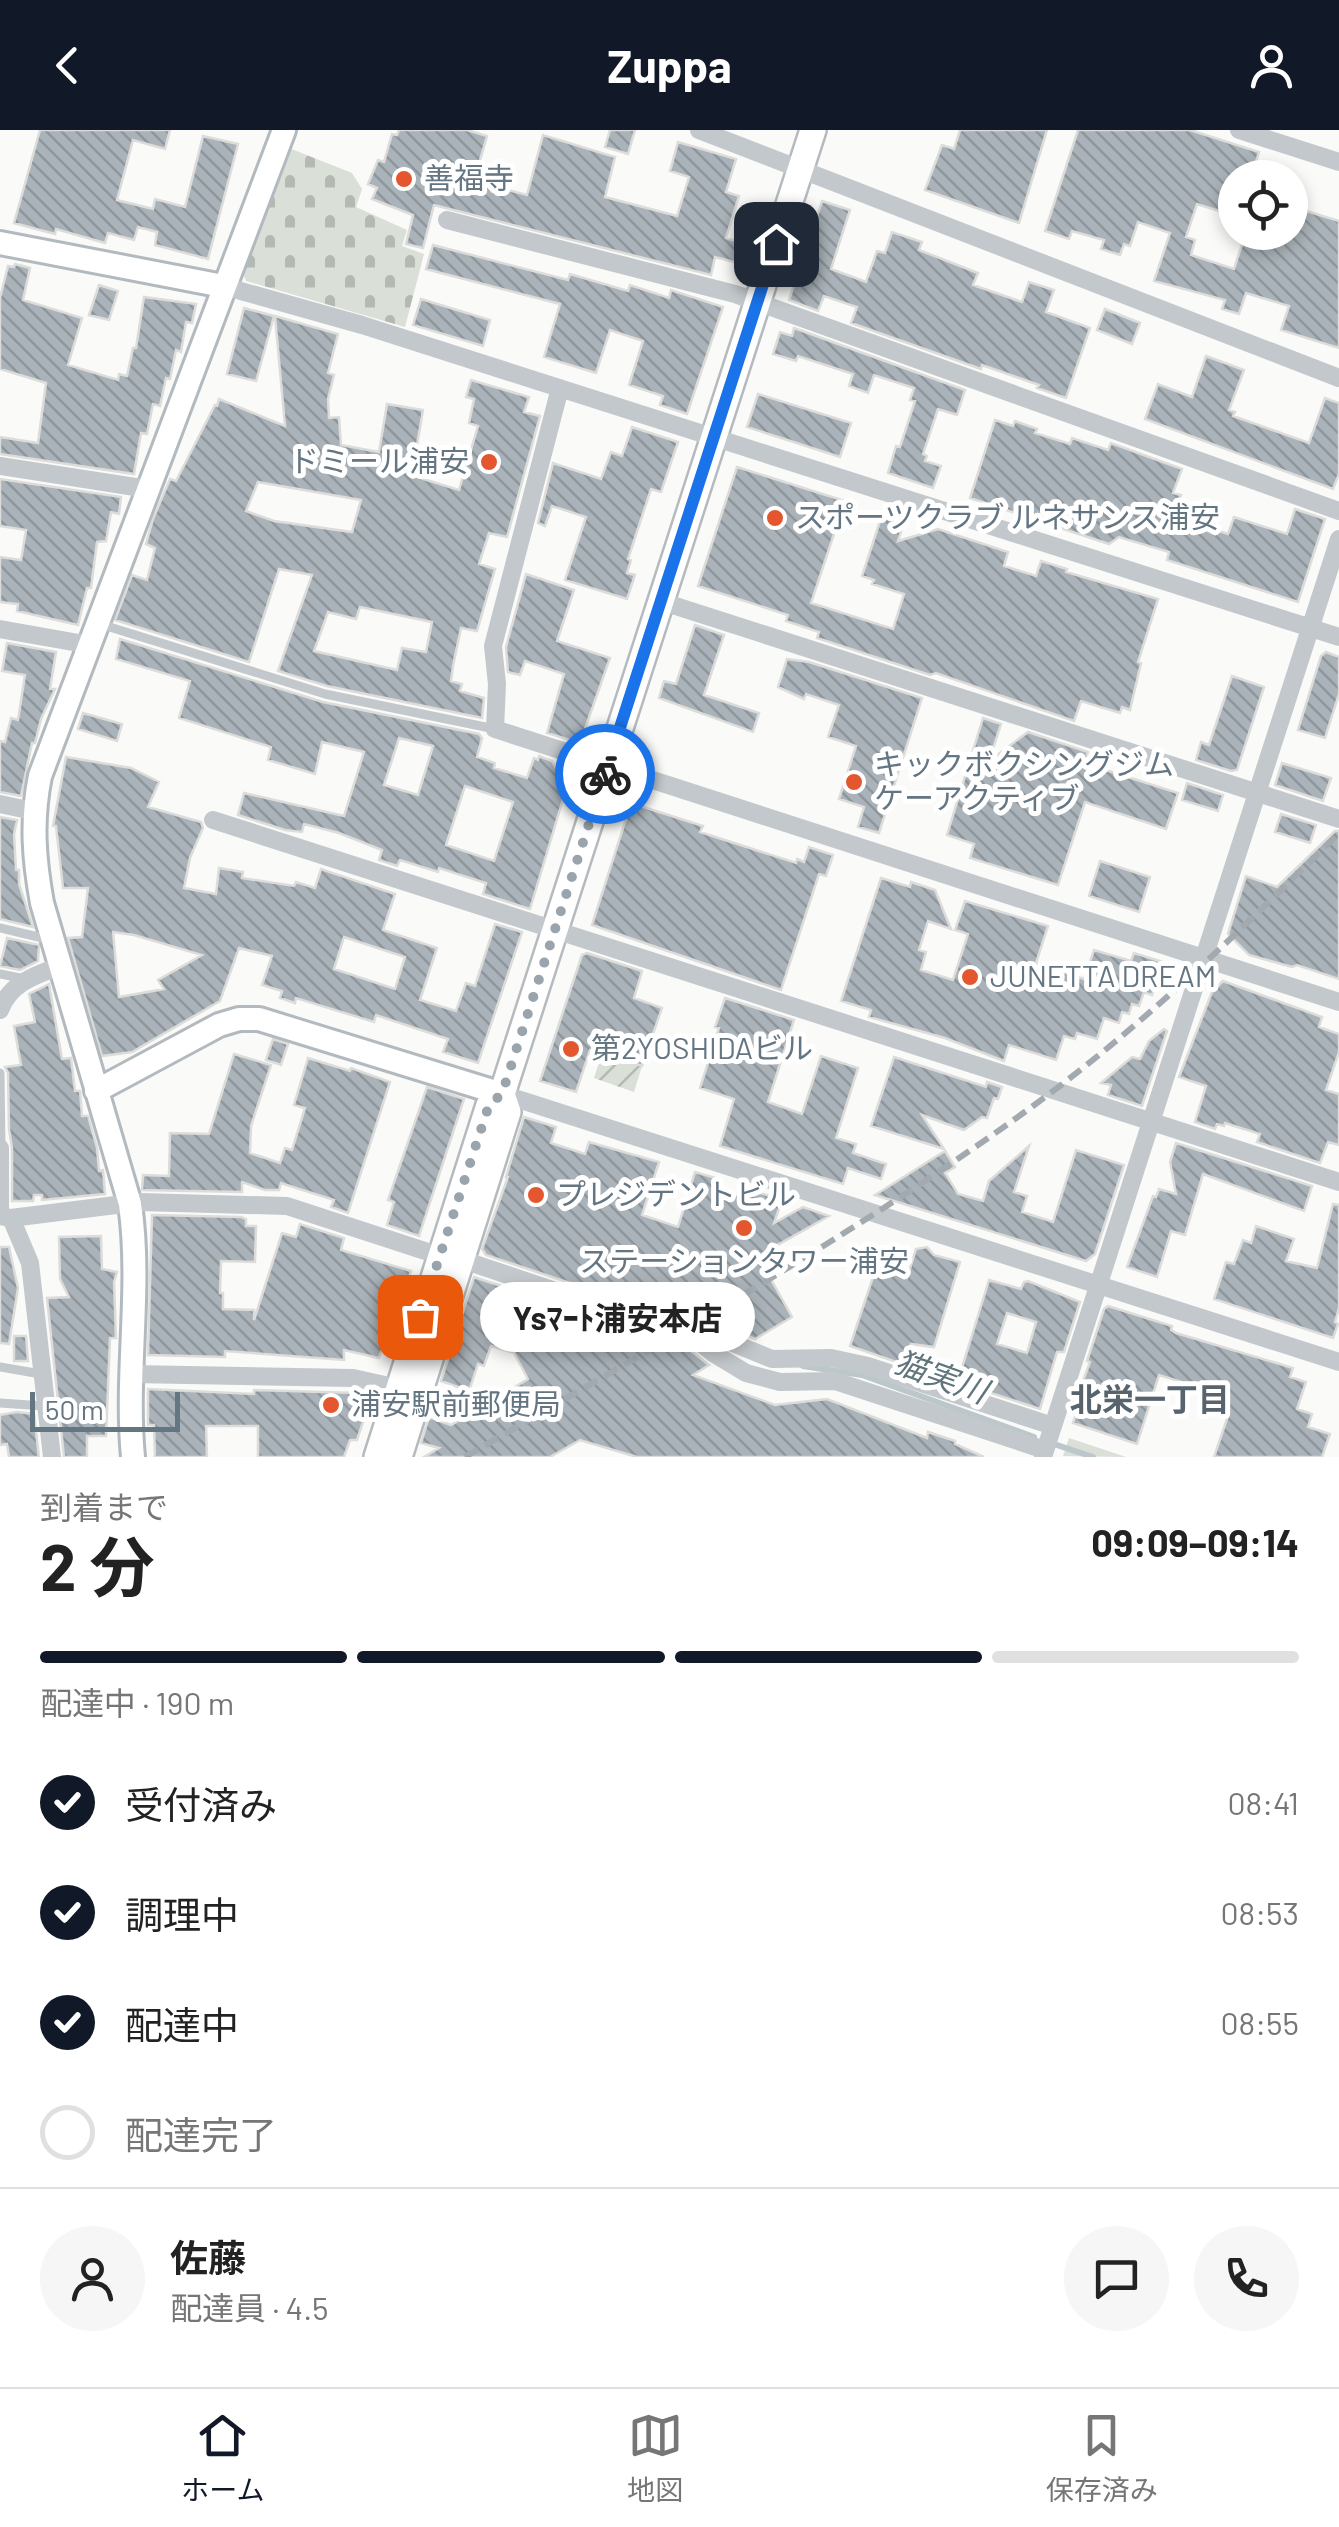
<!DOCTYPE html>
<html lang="ja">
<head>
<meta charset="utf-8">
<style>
	:root { --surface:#fff; --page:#f6f6f6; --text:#222; --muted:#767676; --line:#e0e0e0; --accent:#111827 }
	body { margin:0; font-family:Barlow,"Noto Sans JP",sans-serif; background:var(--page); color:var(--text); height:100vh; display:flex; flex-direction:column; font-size:38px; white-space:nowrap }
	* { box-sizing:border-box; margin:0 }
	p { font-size:32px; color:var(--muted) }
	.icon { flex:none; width:55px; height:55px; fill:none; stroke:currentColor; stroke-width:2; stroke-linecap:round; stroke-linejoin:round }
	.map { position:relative; height:1327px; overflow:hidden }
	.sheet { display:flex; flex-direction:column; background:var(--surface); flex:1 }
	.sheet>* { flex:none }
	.buttons { position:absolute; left:1218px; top:30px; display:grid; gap:20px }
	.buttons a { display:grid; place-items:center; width:90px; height:90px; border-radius:50%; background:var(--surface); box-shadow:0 5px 15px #0003; font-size:50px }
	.scale { position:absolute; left:30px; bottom:25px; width:150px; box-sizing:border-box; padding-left:10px; border:5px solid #657683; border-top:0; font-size:28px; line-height:35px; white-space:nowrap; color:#657683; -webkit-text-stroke:8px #fff; paint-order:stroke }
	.pin { position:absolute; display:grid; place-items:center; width:85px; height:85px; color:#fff; margin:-42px; border-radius:20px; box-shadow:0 5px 15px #0006 }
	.courier { position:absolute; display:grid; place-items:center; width:100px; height:100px; margin:-50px; border:8px solid #1a73e8; border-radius:50%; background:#fff; color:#222; box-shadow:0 2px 12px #0007 }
	.bubble { position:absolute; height:70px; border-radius:35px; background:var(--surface); box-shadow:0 5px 15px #0003; font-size:32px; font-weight:700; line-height:70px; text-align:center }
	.summary em { font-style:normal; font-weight:700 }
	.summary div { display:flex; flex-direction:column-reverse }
	.summary { display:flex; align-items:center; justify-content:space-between; height:170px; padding:0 40px }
	h1 { font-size:65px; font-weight:700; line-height:75px }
	.bar { display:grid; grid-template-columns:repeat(4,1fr); gap:15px 10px; align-content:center; height:120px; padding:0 40px }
	.bar i { height:12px; border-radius:8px; background:var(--line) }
	.bar .current { background:var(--accent) }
	.bar p { grid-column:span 4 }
	.line { display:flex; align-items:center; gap:25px; padding:0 40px; border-top:2px solid var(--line) }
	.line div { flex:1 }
	.round { display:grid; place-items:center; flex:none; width:105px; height:105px; border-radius:52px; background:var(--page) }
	ol { padding:0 40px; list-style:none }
	li { display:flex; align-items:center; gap:30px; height:110px }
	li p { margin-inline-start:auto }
	li .icon { padding:10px; border-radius:50%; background:var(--accent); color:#fff; stroke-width:4 }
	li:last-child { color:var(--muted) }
	li i { width:55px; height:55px; border:5px solid var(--line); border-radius:50% }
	header { display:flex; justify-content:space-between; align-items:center; height:130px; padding:0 40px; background:var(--accent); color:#fff; font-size:45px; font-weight:700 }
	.menu { display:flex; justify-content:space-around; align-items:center; height:140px; border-top:2px solid var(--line); background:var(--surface); font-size:28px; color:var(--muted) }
	.menu a { display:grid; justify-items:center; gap:5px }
	.menu .current { color:var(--accent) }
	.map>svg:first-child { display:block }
	.grass { fill:#dadfd7 }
	.cemetery { fill:url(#cemetery-stones) }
	.garden { fill:url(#garden-furrows) }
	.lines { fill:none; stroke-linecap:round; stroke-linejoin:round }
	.stream { stroke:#bbc7cb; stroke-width:6 }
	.building { fill:url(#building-back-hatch); stroke:#dcdcda; stroke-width:2.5; fill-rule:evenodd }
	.secondary-casing { stroke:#b3babf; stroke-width:28 }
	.primary-casing { stroke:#b5babe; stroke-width:30 }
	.lane { stroke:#c3c8cc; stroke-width:9 }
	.street { stroke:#c3c8cc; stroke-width:18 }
	.secondary { stroke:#fff; stroke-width:22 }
	.primary { stroke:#fff; stroke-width:25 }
	.rail { stroke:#a2aab0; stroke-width:6; stroke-dasharray:15 8; stroke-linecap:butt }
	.done { stroke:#99a4ac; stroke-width:10; stroke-dasharray:0 18 }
	.route { stroke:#1a73e8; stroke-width:12 }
	.poi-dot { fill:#e4572e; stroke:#fff; stroke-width:4 }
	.labels { text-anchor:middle; stroke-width:10; stroke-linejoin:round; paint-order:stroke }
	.poi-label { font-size:30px; fill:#657683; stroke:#fff; text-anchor:start }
	.water-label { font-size:32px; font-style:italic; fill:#60757c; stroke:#fff }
	.neighbourhood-label { font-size:32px; font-weight:bold; fill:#57646e; stroke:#fff }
</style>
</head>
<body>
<header><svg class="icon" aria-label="back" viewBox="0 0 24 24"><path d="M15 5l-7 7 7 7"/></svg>Zuppa<svg class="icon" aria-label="person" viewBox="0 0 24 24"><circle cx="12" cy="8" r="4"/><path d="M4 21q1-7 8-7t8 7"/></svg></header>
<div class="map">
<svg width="1339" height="1327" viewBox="0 0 1339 1327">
	<defs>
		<pattern id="cemetery-stones" width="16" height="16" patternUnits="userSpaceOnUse" patternTransform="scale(2.5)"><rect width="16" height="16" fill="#dadfd7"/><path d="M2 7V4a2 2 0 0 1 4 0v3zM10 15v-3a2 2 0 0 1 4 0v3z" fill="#b4b9b4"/></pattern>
		<pattern id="garden-furrows" width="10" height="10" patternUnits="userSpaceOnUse" patternTransform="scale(2.5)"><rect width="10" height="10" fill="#dadfd7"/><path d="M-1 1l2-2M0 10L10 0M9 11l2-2" fill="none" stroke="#b4b9b4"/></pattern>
		<pattern id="building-back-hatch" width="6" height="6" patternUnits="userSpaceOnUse" patternTransform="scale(2.5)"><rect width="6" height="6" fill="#aab3b9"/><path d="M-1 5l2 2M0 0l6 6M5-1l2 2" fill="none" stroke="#8e969c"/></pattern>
	</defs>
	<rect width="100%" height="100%" fill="#fafaf8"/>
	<path class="grass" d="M1069,1308L1126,1327L1063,1326Z"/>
	<path class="cemetery" d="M289,18L352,43L362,59L356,77L407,100L402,116L424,124L405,197L246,151L241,138Z"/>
	<path class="garden" d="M602,923L642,936L634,962L594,948Z"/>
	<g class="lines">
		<path class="stream" d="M803,1236L862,1245L1034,1307
			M1051,1313L1093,1327"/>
	</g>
	<path class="building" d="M40,0H170L165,19L133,10L117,70L153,79L155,69L185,77L203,6L238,14L208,129L155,115L157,102L138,97L134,110L108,103L105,113L56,99L55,104L14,93Z
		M399,0H467L487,6L474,51L527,65L543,5L615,27L605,67L677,86L689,47L670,41L678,12L736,29L726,62L739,66L726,108L744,114L738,133L715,127L711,145L434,75L423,118L406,114L413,85L372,69L377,58L368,54L378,30L384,32L392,4L397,5Z
		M610,0H635L628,24L605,17Z
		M960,0H1047L1019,93L925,60L942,15L954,19Z
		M1078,0H1190L1259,22L1251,48H1235V86L1197,74L1186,107L1195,110L1191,125L1234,139L1246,102H1290V76L1339,91V218L1281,200L1289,176L1246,163L1239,184L1222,179L1225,170L1154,151L1170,103L1138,92L1130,116L1124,114L1120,125L1101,119L1104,110L1072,101L1069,109L1045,101Z
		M822,71L850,80L831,139L866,152L877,121L885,123L892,102L922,112L919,120L978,143L973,155L1022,172L1029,152L1054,160L1046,182L1090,198L1066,268L1037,258L1039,255L982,235L981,239L851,193L857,177L824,166L818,181L789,170Z
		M433,115L568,150L570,144L628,161L630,155L669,168L671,160L723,177L687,284L660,275L663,266L629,255L643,211L610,200L596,243L544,227L560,174L426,139Z
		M15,134L30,138L23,170L82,188L68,235L118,250L119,244L127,246L133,218H136L144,167L196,174L192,193L186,192L181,222L176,220L170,249L166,248L160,276L153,274L147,304L141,303L134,344L0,324V307L38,313L46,253L0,239V168L8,136L14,137Z
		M99,155L118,161L109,190L89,185Z
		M421,169L490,190L483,216L413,195Z
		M244,178L274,186L256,251L227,244Z
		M1105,179L1140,193L1132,214L1097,200Z
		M275,186L338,204L328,243L334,245L328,269L329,288L339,287L341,315L379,322L387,274L423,280L414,333L426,335L423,349L459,360L478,296L469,293L474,269L466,267L471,250L529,267L524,282L540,286L507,407L489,403L479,434L495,439L477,501L461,498L453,536L451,551L462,554L460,561L484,568L482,588L327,556L278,541L312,445L279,439L249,532L115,490L132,445L147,450L155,418L146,414L153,389L170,349L176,351L215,275L217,276L219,269L285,296ZM258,352L361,370L352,402L274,391L246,381ZM360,477L432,492L426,522L402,518L397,540L314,521L328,482L356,489Z
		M794,198L965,260L957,285L938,279L923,324L927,326L925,331L941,336L933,358L888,343L896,316L900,317L915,271L910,270L914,258L874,245L868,263L849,256L853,244L798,226L796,231L773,224L780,202L792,206Z
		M1206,226L1244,240L1229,280L1235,282L1233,286L1309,313L1325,268L1339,273V344L1333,359L1145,289L1158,254L1192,267Z
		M758,264L851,293L840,327L747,297Z
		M995,290L1013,296L1015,291L1037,299L1035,303L1070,314L1072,308L1108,320L1111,313L1182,339L1173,363L1181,365L1179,370L1194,374L1188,391L1228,404L1234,387L1287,404L1295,379L1325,389L1298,472L1167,430L1169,422L1119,407L1109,414L970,368Z
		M632,297L678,312L661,362L651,359L628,429L631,430L627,443L635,445L627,469L565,450L586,387L552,376L545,396L538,393L553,333L601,349L611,322L622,326Z
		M737,337L845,371L811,473L893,499L904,464L872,454L874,450L862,446L883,382L905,389L898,411L938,399L1008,422L1004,436L1036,446L1041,431L1067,439L1066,442L1158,469L1138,532L1141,533L1130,580L1122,577L1120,583L1081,571L1074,591L936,543L930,545L817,508L819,502L786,491L788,485L698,456Z
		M0,349L121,367L119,384L111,382L106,411L97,412L91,458H87L78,495L17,481L18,474L0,472V427L21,430L26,400L0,396Z
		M526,444L574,460L557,511L610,528L580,613L547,603L564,544L525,531L520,545L508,542L506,517Z
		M695,495L724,505L704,565L759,583L753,602L659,568L664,551L676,554Z
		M120,509L323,572L479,604L482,608L477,627L495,633L494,638L527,648L534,628L538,630L539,626L552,631L558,642L570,646L530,779L483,764L486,753L439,738L438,742L400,730L397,736L379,730L382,720L339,703L304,694L302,702L285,700L238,685L244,663L344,686L364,622L322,612L315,644L268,630L271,617L179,588L190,551L116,529ZM399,608L433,616L418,665L384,655ZM465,656L513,672L494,731L446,715Z
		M7,513L56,522L50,559H55L41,589L35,613H32L21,666L0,662V611L5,612L11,588L18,590L25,545L2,541Z
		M1326,522L1339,527V564L1325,608L1298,600L1321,526Z
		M787,529L809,532L922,568L879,703L858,697L864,677L839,669L856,616L828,607L839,575L806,564L804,569L778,557Z
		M1232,546L1264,557L1237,640L1231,641L1196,630L1201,612L1209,615Z
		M83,583L122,594L117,611L78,599Z
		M983,588L1001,594L989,631L1028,602L1088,622L1087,625L1099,628L1096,637L1178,663L1166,699L1085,672L1058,755L970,728L974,714L947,705Z
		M66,627L131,638L159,652L148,677L201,692L203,698L190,728L184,758L216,764L219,738L243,742L242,748L294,756L296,752L315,758L321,739L395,764L383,800L437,818L420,870L456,881L466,853L475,856L495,794L522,802L478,933L443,922L448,909L376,885L374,892L296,868L295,873L280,868L282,861L262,855L272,826L239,818L220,871L132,922L102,926L68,808L82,807L88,758H63L56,696H53ZM113,802L134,805L202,825L158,850L164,859L119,867ZM344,807L405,827L395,859L334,839Z
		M1282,633L1331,648L1323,671L1275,655Z
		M1187,653L1223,665L1218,681L1182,670Z
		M631,673L703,696L700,702L796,733L797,729L804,732L809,717L833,725L826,746L819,744L781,860L592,795Z
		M1281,684L1316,695L1310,713L1275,702Z
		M0,687L17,690L14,704L16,740H19V754L33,797L0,789Z
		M1335,701H1339V849L1297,835L1292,837L1249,825L1228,804L1246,746L1277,757Z
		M1100,731L1150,747L1139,782L1089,766Z
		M881,748L910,757L911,752L935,760L951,799L928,791L919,820L926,822L921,840L953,850L968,804L955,800L965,771L1048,796L1036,833L1084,849L1094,820L1131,831L1134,823L1163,832L1152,865L1144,862L1139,876L1132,874L1129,884L1122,882L1119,893L1104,888L1097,909L1077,903L1075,909L1064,906L1056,930L1009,915L1004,931L945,908L869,887L871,880L841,871Z
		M7,808L39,815L38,831L20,840L0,836Z
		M587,823L642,841L634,868L662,878L642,936L590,920L576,962L540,951L582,825Z
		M1223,851L1322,887L1319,897L1339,904V922L1326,960L1339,964V1015L1328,1012L1320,1033L1257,1012L1260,1004L1225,993L1224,996L1217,994L1215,999L1195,992L1206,956L1179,947L1212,862Z
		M49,854L62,929L71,928L75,961H80L82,986H88L97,1018L99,1041L103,1040L105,1064L42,1070V1065H34L33,1071H12V1018L9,999L8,943L5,937L21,935L14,896L35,892L29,864Z
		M725,868L794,890L768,972L802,984L821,926L858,938L836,1008L856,1014L853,1023L886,1034L881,1049L848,1038L843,1054L720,1016L734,969L700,958L719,898L715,897Z
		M1164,899L1167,901L1142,976L1108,965L1111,955L1101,953L1132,927L1140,929L1149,911Z
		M273,909L288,914L281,935L266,930Z
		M234,924L271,935L251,996L250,1023L280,1033L285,1018L292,1020L305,978L294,975L308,928L350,941L351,938L390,952L348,1083L331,1077L334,1070L281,1053L279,1060H265L242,1052V1062L142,1060L143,1045L169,1046L170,1003L209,1004Z
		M894,927L986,957L987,952L1002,957L998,969L994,968L987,988L982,987L964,1000L922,985L944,1019L871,996Z
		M427,957L464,969L419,1106L387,1095L394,1072L388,1070Z
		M524,987L556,997L551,1013L585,1024L589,1012L659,1032L642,1085L678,1097L695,1042L719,1049L716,1059L745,1067L748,1059L782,1070L774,1093L803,1077L829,1086L758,1126L792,1187L755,1209L691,1182H682L670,1175L621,1170L486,1125L482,1119L508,1047H506Z
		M1176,1013L1312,1056L1304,1081L1203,1044L1185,1105L1171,1101L1157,1147L1127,1137L1153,1066L1156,1067L1159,1059L1176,1064L1170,1032Z
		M1029,1016L1014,1062L1027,1066L1022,1082L1053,1092L1076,1020L1124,1035L1095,1124L1086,1131L875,1065L945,1021L955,1037L945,1043L958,1064L983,1071L989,1051Z
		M1333,1074L1339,1075V1178L1335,1192L1338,1194L1333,1208L1214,1169L1226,1132L1234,1134L1243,1110L1251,1113L1256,1096L1294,1109L1286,1131L1317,1138Z
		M152,1085L241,1087L246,1089V1096H256L255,1132L221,1131L220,1163H223V1179L254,1180V1190L282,1103L296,1107L300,1094L344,1108L341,1120L411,1141L388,1213L385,1212L379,1228L344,1220V1230L225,1221V1227L148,1225Z
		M101,1106L102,1139L117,1142L114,1152L116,1208H110L106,1306H87V1327H64L47,1168L69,1167L60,1149L59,1107Z
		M0,1117H9L18,1158L9,1214L0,1213Z
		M927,1117L934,1125L960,1132L934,1217L911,1214L905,1235L850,1216L876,1138L907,1148L916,1119Z
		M474,1147L614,1194L663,1199L709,1235L693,1245L775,1275L827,1269L927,1308L928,1302L955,1311V1314L984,1327H637L580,1310L550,1327H424L439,1318L421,1313L429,1287L451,1295L528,1249L514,1223L491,1216L484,1236L478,1234L469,1261L441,1251Z
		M989,1150L1021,1159L1024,1152L1028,1151L1080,1172L1064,1222H1057L1040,1279L988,1262L991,1250L961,1241ZM1007,1183L1036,1192L1027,1223L997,1214Z
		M1108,1176L1172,1196L1171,1200L1176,1203L1293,1238L1290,1247L1306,1252L1297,1279L1312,1284L1308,1297L1330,1304L1322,1327H1214L1228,1286L1208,1279L1214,1262L1159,1245L1137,1314L1073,1293L1087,1252L1083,1251L1090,1232L1087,1231L1104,1179Z
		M14,1206H26L28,1231H14Z
		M148,1259L254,1264V1260L356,1263L371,1268L357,1310H350L344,1327H258V1296H206L207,1327H155L154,1295H148Z
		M17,1282L34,1284L39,1327H9L7,1314L0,1315V1285Z"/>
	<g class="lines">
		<defs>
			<path id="secondary" d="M0,113L223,156
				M96,961L219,895L239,889H259L502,964
				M133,1327C125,1243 142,1158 130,1074L42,773C34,729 31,691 40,646L284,0"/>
			<path id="primary" d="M377,1327L489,975L502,964L813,0
				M399,1327L508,982L502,964"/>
		</defs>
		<use href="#secondary" class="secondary-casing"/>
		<use href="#primary" class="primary-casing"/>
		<path class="lane" d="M100,494L325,564L495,599
			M0,798L51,810
			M0,844L25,849
			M0,943L1,1018
			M0,1237L41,1244
			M0,1273L44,1276"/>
		<path class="street" d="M699,0L1339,248
			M1239,0L1339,32
			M447,90L735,164L1339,381
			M223,156L362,195L1339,507
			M560,258L493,516L497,554L495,599L1339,872
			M0,336L148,359
			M660,471L1339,689
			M0,499L90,515
			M0,674L33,681
			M213,690L1339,1052
			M0,880C10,853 36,845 60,836
			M502,964L1339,1232
			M0,1018V1086
			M0,1086L11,1088L140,1072L287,1076L425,1121
			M11,1088L30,1133L52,1327
			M472,1133L618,1182L668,1187L713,1223L746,1243L780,1252L835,1251L1045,1320
			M686,1194L772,1229L831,1228L868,1236L1053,1296
			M131,1244L353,1248L398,1258
			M1043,1327L1339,409"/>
		<use href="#secondary" class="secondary"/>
		<use href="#primary" class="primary"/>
		<path class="rail" d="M465,1327C657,1215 853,1107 1033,976C1144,895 1242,799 1339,703"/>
	</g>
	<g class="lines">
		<path class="done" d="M420,1187L489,975L502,964L605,644"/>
		<path class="route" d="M605,644L776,114"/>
	</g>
	<g class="poi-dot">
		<circle cx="404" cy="49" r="10"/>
		<circle cx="489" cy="332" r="10"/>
		<circle cx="775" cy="388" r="10"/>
		<circle cx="854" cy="652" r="10"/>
		<circle cx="970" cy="847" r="10"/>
		<circle cx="571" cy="919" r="10"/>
		<circle cx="536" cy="1065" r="10"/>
		<circle cx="744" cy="1098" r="10"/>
		<circle cx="331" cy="1275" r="10"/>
	</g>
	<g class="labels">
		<g class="poi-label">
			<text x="424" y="59">善福寺</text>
			<text x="469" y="342" text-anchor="end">ドミール浦安</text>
			<text x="795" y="398">スポーツクラブ ルネサンス浦安</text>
			<text x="874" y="645">キックボクシングジム<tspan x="874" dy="34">ケーアクティブ</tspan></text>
			<text x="990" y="857">JUNETTA DREAM</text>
			<text x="591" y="929">第2YOSHIDAビル</text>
			<text x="556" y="1075">プレジデントビル</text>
			<text x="744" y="1142" text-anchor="middle">ステーションタワー浦安</text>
			<text x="351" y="1285">浦安駅前郵便局</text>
		</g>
		<g class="water-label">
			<text transform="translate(941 1247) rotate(20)" y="11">猫実川</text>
		</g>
		<g class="neighbourhood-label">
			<text x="1150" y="1281">北栄一丁目</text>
		</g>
	</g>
</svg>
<div class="buttons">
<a><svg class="icon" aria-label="locate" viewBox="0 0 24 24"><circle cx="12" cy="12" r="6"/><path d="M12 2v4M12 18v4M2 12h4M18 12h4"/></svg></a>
</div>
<div class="scale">50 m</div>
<div class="pin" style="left:420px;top:1187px;background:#ea580c"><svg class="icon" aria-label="bag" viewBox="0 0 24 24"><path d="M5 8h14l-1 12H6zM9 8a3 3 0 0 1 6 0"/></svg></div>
<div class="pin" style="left:776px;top:114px;background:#1f2937"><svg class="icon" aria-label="home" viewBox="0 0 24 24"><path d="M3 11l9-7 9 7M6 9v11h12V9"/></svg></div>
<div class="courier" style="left:605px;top:644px"><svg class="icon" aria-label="bike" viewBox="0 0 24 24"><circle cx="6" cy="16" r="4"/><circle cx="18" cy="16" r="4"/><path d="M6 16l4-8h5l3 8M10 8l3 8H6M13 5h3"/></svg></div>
<div class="bubble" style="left:480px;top:1152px;width:275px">Ysﾏｰﾄ浦安本店</div>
</div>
<section class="sheet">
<div class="summary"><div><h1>2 分</h1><p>到着まで</p></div><em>09:09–09:14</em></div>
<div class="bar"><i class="current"></i><i class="current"></i><i class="current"></i><i></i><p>配達中 · 190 m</p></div>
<ol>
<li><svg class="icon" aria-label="check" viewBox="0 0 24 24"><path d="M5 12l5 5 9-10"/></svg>受付済み<p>08:41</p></li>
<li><svg class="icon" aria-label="check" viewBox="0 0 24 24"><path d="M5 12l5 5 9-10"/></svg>調理中<p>08:53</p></li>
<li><svg class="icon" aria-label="check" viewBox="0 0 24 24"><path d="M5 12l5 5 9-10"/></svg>配達中<p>08:55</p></li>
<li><i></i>配達完了</li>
</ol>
<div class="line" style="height:180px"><a class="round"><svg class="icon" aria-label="person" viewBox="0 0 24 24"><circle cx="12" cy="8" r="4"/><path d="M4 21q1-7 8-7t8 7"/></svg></a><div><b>佐藤</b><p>配達員 · 4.5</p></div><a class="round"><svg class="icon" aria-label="chat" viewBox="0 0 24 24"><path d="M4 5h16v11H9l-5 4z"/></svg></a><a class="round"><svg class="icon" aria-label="phone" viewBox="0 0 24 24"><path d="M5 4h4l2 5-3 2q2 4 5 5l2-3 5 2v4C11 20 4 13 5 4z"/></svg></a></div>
</section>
<nav class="menu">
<a class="current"><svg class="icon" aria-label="home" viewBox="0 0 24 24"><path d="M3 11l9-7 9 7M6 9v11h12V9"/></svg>ホーム</a>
<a><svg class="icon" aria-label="map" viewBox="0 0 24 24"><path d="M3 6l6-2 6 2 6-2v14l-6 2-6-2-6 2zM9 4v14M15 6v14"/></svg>地図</a>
<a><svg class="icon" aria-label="saved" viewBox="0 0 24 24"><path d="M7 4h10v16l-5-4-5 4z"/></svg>保存済み</a>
</nav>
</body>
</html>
